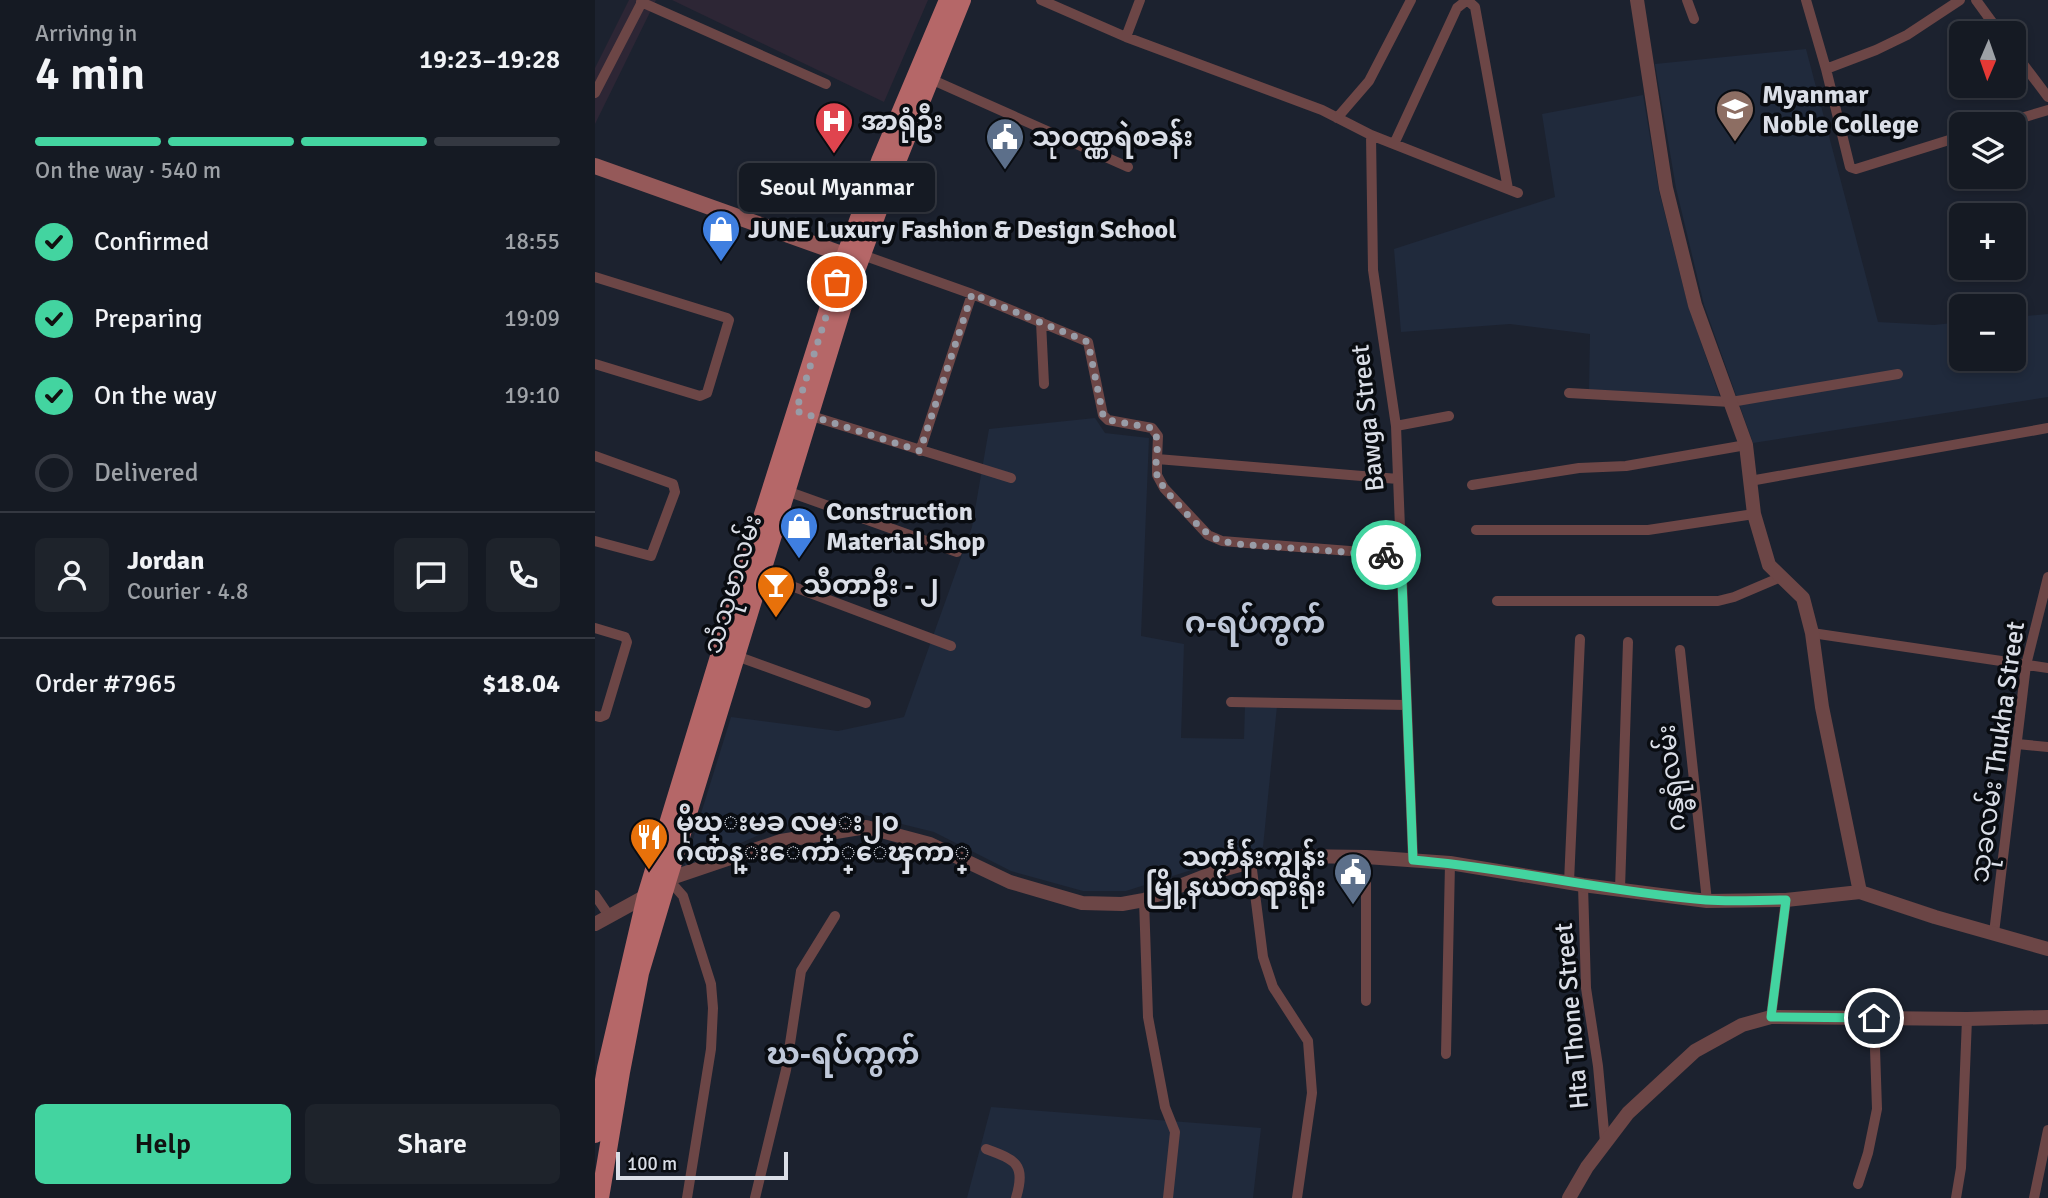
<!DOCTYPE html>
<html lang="en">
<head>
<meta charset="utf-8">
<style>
	:root { --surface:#151a23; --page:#1e232b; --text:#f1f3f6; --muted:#9da1a6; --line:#343841; --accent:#43d4a0 }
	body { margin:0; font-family:Signika,"Noto Sans Myanmar",sans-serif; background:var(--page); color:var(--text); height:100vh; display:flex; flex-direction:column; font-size:26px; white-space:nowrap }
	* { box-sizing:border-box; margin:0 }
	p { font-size:23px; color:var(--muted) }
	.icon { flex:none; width:38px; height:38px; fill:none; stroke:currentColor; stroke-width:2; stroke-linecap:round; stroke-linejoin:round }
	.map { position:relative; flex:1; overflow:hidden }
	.panel { display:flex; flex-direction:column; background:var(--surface); width:595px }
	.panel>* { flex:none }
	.needle { width:46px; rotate:182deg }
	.controls { position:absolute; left:1354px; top:21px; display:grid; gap:14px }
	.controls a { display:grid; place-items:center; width:77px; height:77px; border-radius:10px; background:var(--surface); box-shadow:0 4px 10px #0003,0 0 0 2px var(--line); font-size:35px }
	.scale { position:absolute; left:21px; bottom:18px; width:172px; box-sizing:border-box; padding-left:7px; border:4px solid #dadee7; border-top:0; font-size:19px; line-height:24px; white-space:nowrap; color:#dadee7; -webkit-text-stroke:5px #090c11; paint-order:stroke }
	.pin { position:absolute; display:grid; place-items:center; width:60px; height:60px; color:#fff; margin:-30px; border:4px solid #fff; border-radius:50%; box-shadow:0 2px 7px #0007 }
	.courier { position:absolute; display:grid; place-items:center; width:70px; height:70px; margin:-35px; border:5px solid #43d4a0; border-radius:50%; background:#fff; color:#222; box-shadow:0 2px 9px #0007 }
	.bubble { position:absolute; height:49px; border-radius:10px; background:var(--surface); box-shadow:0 4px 10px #0003,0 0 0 2px var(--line); font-size:23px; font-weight:600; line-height:49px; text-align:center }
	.headline em { font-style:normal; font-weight:600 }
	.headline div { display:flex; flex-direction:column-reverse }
	.headline { display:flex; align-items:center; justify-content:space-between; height:119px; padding:0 35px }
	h1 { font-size:46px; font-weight:600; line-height:52px }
	.bar { display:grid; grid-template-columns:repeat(4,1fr); gap:10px 7px; align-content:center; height:84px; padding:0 35px }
	.bar i { height:9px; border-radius:5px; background:var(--line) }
	.bar .on { background:var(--accent) }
	.bar p { grid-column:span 4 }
	.line { display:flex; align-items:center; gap:18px; padding:0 35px; border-top:2px solid var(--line) }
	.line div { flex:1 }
	.round { display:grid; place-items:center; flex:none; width:74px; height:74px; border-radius:10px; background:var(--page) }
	ol { padding:0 35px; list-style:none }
	li { display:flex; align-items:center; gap:21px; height:77px }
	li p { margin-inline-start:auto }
	li .icon { padding:7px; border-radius:50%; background:var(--accent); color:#111; stroke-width:4 }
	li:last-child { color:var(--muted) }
	li i { width:38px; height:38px; border:4px solid var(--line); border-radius:50% }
	.cta { display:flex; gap:14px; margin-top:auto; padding:14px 35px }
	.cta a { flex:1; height:80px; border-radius:10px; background:var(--accent); color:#111; font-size:28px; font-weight:600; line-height:80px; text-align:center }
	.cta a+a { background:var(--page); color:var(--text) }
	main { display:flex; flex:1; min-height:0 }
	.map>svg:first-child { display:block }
	.commercial { fill:#2d2635 }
	.built { fill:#202a3c }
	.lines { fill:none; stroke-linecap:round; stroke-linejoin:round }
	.minor { stroke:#6c4646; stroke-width:10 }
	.tertiary { stroke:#6c4646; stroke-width:14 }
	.secondary { stroke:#955959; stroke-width:16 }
	.primary { stroke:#b56768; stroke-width:18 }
	.done { stroke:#989ca7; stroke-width:7; stroke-dasharray:0 12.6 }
	.route { stroke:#43d4a0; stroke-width:9 }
	.labels { text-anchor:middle; stroke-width:7; stroke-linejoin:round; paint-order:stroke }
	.poi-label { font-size:26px; font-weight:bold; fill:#dadee7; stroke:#090c11; text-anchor:start }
	.street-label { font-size:26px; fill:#dadee7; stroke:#090c11 }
	.quarter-label { font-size:30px; font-weight:bold; fill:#bfc8d9; stroke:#090c11 }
</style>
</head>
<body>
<main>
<section class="panel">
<div class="headline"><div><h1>4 min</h1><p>Arriving in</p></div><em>19:23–19:28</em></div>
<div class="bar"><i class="on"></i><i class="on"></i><i class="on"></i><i></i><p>On the way · 540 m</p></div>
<ol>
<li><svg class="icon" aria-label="check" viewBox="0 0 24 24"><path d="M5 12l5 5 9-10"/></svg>Confirmed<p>18:55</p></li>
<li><svg class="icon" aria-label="check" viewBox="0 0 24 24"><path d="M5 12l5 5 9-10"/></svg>Preparing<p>19:09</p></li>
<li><svg class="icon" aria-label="check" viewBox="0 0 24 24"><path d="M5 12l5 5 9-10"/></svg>On the way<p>19:10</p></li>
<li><i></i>Delivered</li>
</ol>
<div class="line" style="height:126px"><a class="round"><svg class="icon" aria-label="person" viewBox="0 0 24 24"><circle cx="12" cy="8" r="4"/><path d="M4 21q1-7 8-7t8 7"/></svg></a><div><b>Jordan</b><p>Courier · 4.8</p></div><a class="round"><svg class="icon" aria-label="chat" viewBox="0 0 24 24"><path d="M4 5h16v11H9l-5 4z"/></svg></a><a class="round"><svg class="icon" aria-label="phone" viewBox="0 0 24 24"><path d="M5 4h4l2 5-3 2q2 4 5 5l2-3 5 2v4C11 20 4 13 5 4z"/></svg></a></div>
<div class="line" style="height:91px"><div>Order #7965</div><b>$18.04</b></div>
<div class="cta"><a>Help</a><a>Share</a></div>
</section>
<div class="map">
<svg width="1453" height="1198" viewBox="0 0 1453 1198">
	<rect width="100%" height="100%" fill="#1c222f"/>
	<path class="commercial" d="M34,0H61L0,124V68Z
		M77,0H333L289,102Z"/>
	<path class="built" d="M1211,49L1283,322L1339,325L1367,322V359H1419V317L1453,314V397L1158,443L1109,305L1081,188L1060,64Z
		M1048,95L1064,191L1093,305L1125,397L994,390L995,334L915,324L806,332L799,249L960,197L947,114Z
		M500,418L510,433L554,438L546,636L589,644L586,738L649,739L650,705L682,706L668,847L531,891H488L416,871L339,832L262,813L184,826L89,868L136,717L243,731L309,717L377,527L394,429Z
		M396,1107L666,1128L658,1198H372Z"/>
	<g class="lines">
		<path class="minor" d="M446,0L531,37L727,110L776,135L778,270L801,426L818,860
			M1092,0L1099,19
			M1211,0L1231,69L1255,167L1261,169L1367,136
			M1381,0L1405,33
			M46,2L231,84
			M531,37L545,0
			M1419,52L1453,97
			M1231,69L1281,50L1312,35L1365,0
			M331,77L533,167
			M0,93L48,0
			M742,118L774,81L816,0
			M1406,124L1453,110
			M776,135L923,193
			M799,144L862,8L872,0L880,7L913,189
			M262,253L377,294L493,342L508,415L513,420L557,428L563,436L562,459L803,479
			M0,277L132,318L134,320L112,393L105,396L0,364
			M446,322L449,384
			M974,393L1136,402L1303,374
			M210,414L416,478
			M801,426L854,416
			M325,451L377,294
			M0,456L78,484L80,492L56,556L0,541
			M562,459V475L569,488L613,535L627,541L806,555
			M1155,481L1453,428
			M877,485L984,468L1031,466L1151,445
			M186,489L362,552
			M881,530H1053L1159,514
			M162,573L356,646
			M902,601H1123L1139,597L1186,577
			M0,628L30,637L32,642L10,715L5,717L0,716
			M1217,633L1453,668
			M1085,650L1112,901
			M136,654L271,703
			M636,702L812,705
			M1422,744L1453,747
			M656,862L668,957L678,987L713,1041L717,1093L702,1198
			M73,879L88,896L116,984L118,1008L116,1049L92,1198
			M974,882L985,639
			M988,885L991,988L1003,1066L1010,1142
			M1025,889L1033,642
			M0,895L15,917
			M549,900L553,1017L570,1107L580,1132L573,1198
			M1399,933L1431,665L1453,577
			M771,1001V857
			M1176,1017L1191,900
			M851,1054L855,863
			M391,1149C421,1160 431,1164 421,1198
			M1263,1184L1273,1153L1282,1109L1279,1018
			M160,1198L191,1070L206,971L240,916
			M1361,1198L1366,1168L1372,1019
			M1439,1198L1453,1130"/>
		<path class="tertiary" d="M1042,0L1071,188L1100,305L1151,445L1159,514L1174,565L1208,598L1217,633L1227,707L1265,892
			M0,924L51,896L73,879L186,841L271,827L335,844L415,882L487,903L527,904L549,900L623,871L656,862L701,856L771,857L855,863L988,885L1112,901L1191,900L1265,892L1340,917L1453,949
			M974,1198L992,1167L1033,1113L1100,1051L1147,1025L1176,1017L1372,1019L1453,1017"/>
		<path class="secondary" d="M0,166L261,259"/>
		<path class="primary" d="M0,1134L11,1068L51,896L151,568L250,256L285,161L353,0
			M5,1198L26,1072L45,973L73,879L247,309L291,189L367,0"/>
	</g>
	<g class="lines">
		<path class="done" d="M242,282L201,411L325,451L377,294L493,342L508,415L513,420L557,428C568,443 558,458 562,475C565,488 604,528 616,536C624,541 632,542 641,544L791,555"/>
		<path class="route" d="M791,555H806L818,860C916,868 1012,892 1111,900C1137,902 1164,900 1191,900L1176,1017L1279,1018"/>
	</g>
	<defs>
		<symbol id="school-pin" viewBox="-11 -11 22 30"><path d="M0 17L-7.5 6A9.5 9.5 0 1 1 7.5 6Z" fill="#8d6e63" stroke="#090c11"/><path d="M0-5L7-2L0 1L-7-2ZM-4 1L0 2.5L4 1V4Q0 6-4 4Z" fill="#fff"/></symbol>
		<symbol id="hospital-pin" viewBox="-11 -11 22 30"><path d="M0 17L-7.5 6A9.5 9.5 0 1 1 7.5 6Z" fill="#e0444e" stroke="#090c11"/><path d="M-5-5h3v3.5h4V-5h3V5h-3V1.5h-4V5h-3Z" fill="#fff"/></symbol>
		<symbol id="civic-pin" viewBox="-11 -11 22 30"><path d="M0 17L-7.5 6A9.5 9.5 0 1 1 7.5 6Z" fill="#5c6f8a" stroke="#090c11"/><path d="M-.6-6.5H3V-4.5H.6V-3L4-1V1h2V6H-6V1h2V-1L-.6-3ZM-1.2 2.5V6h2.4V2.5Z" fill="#fff"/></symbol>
		<symbol id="shop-pin" viewBox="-11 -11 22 30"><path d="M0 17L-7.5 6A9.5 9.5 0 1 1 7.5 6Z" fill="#3f7fe0" stroke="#090c11"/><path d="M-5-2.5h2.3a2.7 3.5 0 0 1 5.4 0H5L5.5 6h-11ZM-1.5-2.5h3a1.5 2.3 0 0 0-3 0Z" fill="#fff"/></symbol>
		<symbol id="bar-pin" viewBox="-11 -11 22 30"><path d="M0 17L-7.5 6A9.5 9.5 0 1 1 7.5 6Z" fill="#e8710a" stroke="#090c11"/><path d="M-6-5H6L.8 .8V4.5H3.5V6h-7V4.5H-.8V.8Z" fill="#fff"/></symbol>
		<symbol id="restaurant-pin" viewBox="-11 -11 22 30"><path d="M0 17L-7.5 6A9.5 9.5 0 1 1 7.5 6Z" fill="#e8710a" stroke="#090c11"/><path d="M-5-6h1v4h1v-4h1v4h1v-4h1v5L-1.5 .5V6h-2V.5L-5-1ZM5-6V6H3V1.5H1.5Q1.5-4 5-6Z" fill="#fff"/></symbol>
	</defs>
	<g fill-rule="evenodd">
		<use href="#school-pin" x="1118" y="87" width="44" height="60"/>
		<use href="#hospital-pin" x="217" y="99" width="44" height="60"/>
		<use href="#civic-pin" x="388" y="115" width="44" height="60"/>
		<use href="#shop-pin" x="104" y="207" width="44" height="60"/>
		<use href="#shop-pin" x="182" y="504" width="44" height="60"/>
		<use href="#bar-pin" x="159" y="563" width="44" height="60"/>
		<use href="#restaurant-pin" x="32" y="815" width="44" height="60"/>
		<use href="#civic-pin" x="736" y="850" width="44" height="60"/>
	</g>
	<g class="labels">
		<g class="poi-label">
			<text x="1167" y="103">Myanmar<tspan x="1167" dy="30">Noble College</tspan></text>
			<text x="266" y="130">အာရုံဦး</text>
			<text x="437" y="146">သုဝဏ္ဏရဲစခန်း</text>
			<text x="153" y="238">JUNE Luxury Fashion &amp; Design School</text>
			<text x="231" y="520">Construction<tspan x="231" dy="30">Material Shop</tspan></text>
			<text x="208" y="594">သီတာဦး - ၂</text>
			<text x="81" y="831">မိုဃ္းမခ လမ္း၂၀<tspan x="81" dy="30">ဂဏန္းေကာ္ေၾကာ္</tspan></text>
			<text x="731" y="866" text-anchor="end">သင်္ကန်းကျွန်း<tspan x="731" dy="30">မြို့နယ်တရားရုံး</tspan></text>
		</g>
		<g class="street-label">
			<text transform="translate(772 418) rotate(-96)" y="9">Bawga Street</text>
			<text transform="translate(137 584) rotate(-73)" y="9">သံသုမာလမ်း</text>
			<text transform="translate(1402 752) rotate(-82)" y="9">သုခလမ်း Thukha Street</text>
			<text transform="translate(1076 778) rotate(-96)" y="9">ဂန္ဓရုံလမ်း</text>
			<text transform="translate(976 1016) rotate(-95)" y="9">Hta Thone Street</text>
		</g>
		<g class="quarter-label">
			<text x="660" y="633">ဂ-ရပ်ကွက်</text>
			<text x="248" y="1064">ဃ-ရပ်ကွက်</text>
		</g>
	</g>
</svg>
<div class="controls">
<a><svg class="needle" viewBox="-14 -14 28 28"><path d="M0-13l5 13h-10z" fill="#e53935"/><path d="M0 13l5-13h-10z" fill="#9da1a6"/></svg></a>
<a><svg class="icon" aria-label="layers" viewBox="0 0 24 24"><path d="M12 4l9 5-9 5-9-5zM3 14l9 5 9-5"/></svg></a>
<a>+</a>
<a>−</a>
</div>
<div class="scale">100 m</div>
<div class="pin" style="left:242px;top:282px;background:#ea580c"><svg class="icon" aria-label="bag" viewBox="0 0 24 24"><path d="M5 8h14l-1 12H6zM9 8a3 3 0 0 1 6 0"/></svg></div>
<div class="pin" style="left:1279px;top:1018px;background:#1f2937"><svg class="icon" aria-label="home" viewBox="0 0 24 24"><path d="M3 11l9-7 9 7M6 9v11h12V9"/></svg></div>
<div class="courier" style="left:791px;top:555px"><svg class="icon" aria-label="bike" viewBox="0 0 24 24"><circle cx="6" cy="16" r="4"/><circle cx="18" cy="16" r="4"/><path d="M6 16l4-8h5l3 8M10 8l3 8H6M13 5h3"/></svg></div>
<div class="bubble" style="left:144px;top:163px;width:196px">Seoul Myanmar</div>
</div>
</main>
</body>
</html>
